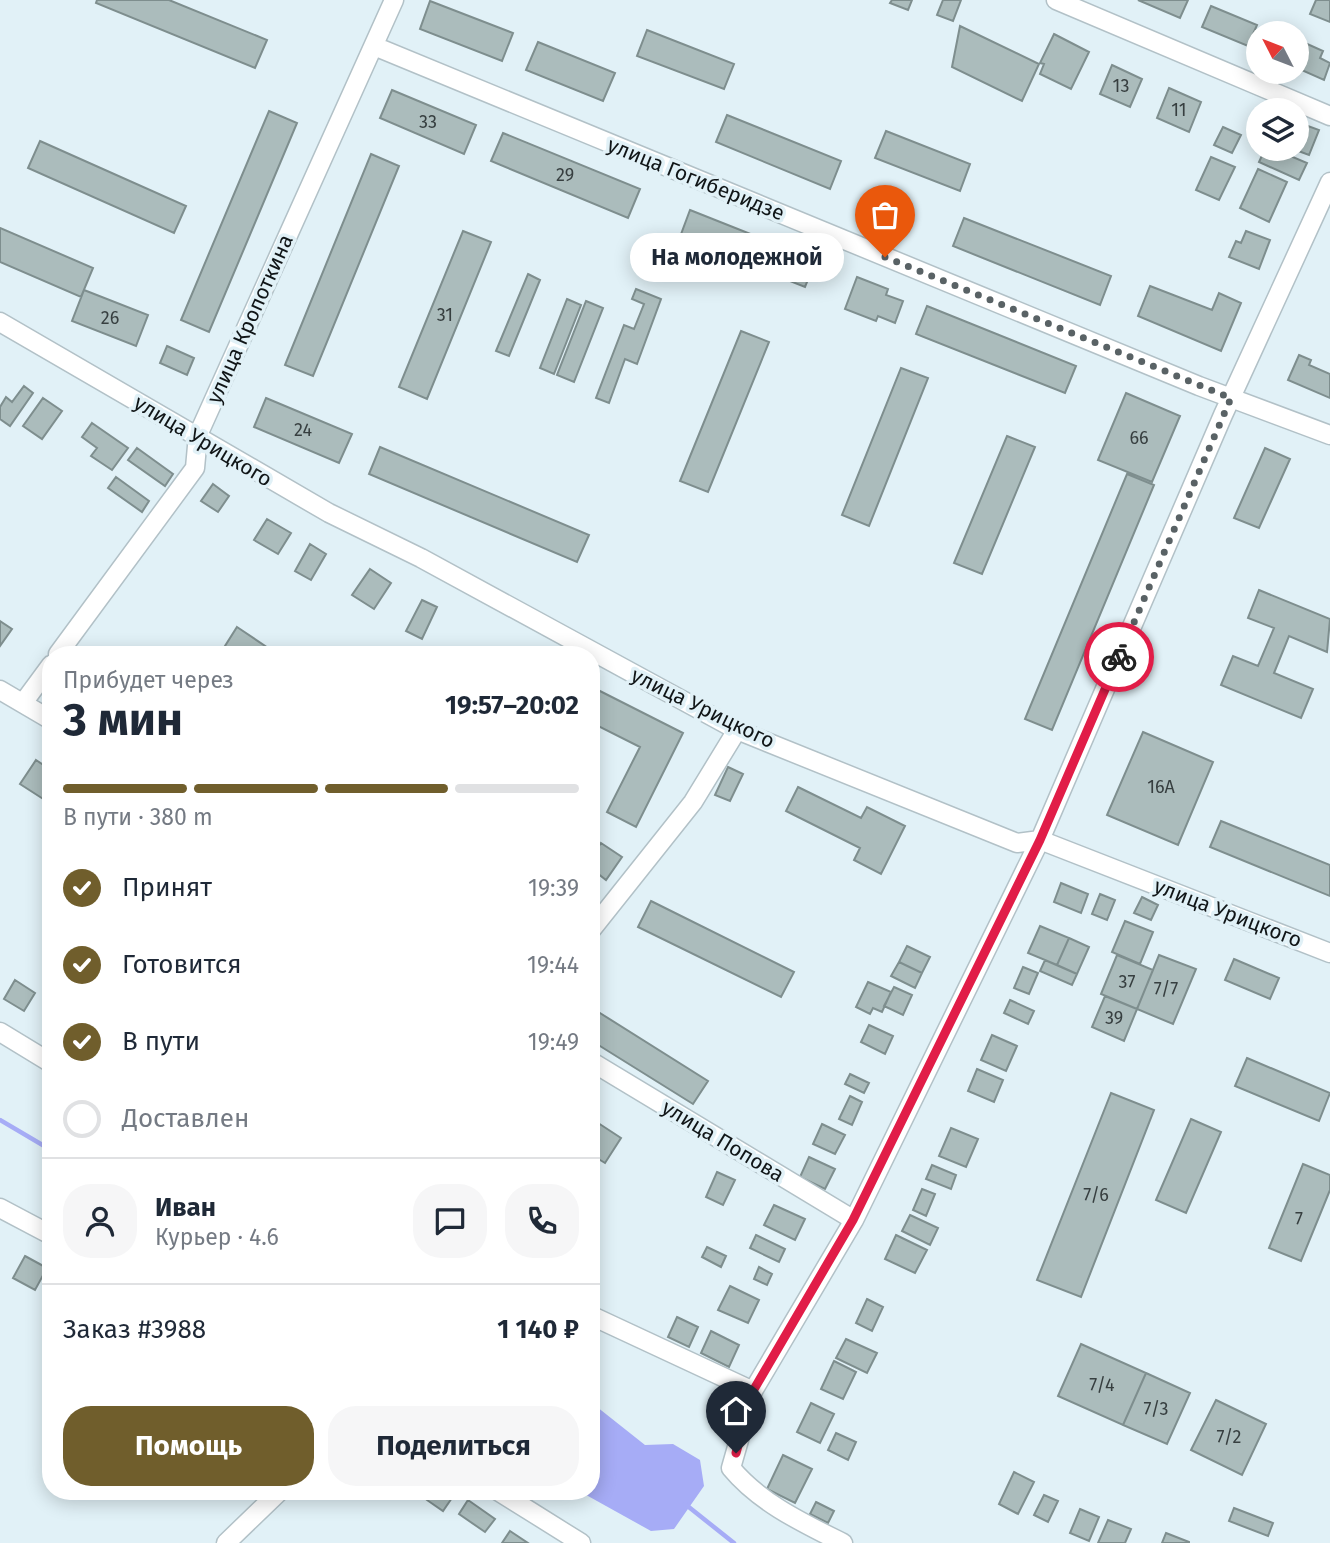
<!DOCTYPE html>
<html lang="ru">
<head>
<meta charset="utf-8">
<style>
	:root { --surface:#fff; --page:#f6f6f7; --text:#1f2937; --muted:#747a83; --line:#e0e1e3; --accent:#705e2c }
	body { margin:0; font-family:"Fira Sans",sans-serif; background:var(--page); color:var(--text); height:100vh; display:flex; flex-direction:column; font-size:26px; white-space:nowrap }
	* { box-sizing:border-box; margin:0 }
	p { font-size:23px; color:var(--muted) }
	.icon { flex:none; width:38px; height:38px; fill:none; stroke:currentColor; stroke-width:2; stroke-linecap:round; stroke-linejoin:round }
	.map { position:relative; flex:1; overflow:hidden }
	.drawer { position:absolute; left:42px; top:646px; width:558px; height:854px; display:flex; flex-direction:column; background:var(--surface); border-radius:28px; box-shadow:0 4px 18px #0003 }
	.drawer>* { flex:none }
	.needle { width:46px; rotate:312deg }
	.fabs { position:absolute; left:1246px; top:21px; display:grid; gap:14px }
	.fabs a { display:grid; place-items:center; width:63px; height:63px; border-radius:50%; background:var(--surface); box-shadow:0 4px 18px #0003; font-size:35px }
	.pin { position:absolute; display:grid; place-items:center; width:60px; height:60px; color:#fff; margin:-72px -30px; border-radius:50% 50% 50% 0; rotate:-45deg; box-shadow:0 0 7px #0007 }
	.pin .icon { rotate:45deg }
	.courier { position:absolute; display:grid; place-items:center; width:70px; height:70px; margin:-35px; border:5px solid #e11d48; border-radius:50%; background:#fff; color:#222; box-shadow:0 2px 9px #0007 }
	.bubble { position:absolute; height:49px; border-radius:24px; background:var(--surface); box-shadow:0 4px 18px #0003; font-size:23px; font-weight:700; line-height:49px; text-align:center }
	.headline em { font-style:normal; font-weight:700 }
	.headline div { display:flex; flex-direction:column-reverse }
	.headline { display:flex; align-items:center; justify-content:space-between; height:119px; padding:0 21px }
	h1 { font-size:46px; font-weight:700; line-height:52px }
	.bar { display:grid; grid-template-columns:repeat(4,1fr); gap:10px 7px; align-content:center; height:84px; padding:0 21px }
	.bar i { height:9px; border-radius:5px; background:var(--line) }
	.bar .on { background:var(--accent) }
	.bar p { grid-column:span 4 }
	.line { display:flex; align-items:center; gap:18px; padding:0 21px; border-top:2px solid var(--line) }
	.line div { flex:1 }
	.round { display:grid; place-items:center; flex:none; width:74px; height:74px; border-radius:28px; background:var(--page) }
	ol { padding:0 21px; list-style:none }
	li { display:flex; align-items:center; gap:21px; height:77px }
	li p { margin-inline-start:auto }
	li .icon { padding:7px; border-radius:50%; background:var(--accent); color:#fff; stroke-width:4 }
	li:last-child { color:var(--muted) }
	li i { width:38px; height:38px; border:4px solid var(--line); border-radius:50% }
	.cta { display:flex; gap:14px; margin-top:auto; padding:14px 21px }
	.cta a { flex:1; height:80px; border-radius:28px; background:var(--accent); color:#fff; font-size:28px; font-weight:700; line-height:80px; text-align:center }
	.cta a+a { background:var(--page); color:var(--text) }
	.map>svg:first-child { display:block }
	.water { fill:#a6acf6 }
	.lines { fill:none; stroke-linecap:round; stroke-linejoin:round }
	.stream { stroke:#a6acf6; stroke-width:4.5 }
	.building { fill:#abbcbc; stroke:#7e8e8e; stroke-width:2 }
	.minor-casing { stroke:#b2c1c7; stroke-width:21 }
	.minor { stroke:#fff; stroke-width:18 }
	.done { stroke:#596265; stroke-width:7; stroke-dasharray:0 12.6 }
	.route { stroke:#e11d48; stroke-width:9 }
	.labels { text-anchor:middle; stroke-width:7; stroke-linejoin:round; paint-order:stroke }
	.number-label { font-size:18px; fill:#373f40 }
	.street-label { font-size:21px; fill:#101517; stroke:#e1f1f7 }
</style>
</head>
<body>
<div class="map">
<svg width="1330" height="1543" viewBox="0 0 1330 1543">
	<rect width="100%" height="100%" fill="#e1f1f7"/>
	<path class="water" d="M592,1403L645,1445L673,1444L700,1460L704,1486L674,1529L651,1531L579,1491H592Z"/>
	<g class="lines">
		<path class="stream" d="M0,1120L51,1150
			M685,1504L734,1543"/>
	</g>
	<path class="building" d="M97,0H169L267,40L255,68L96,3Z
		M892,0H912L908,10L890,3Z
		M943,0H961L953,21L937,15Z
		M1138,0H1188L1180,18Z
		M1316,0H1330V22L1310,14Z
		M430,1L513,33L502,61L420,29Z
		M1211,6L1257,25L1248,46L1202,27Z
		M960,26L1039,64L1022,101L952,67Z
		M647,30L734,64L724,89L637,56Z
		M1054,34L1089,52L1071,89L1040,74L1044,64L1040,63Z
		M538,42L615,73L603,101L526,70Z
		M1305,43L1323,51L1320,58L1330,63L1324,80L1297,68Z
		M1112,65L1142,79L1130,107L1100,94Z
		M1169,88L1201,102L1189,132L1157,118Z
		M392,90L476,125L464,154L380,118Z
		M269,111L297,123L209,332L181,320Z
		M727,115L841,161L830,189L716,142Z
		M1297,122L1319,130L1309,155L1293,149H1297Z
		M1223,127L1241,135L1232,153L1214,145Z
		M886,131L970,164L960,191L875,158Z
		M503,133L640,189L628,218L491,161Z
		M40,141L186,206L174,233L28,168Z
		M1265,149H1274L1307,163L1299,180L1259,162Z
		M371,154L399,166L313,376L285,365Z
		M1211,157L1235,167L1219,200L1196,190Z
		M1258,169L1287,182L1269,222L1240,208Z
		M690,210L816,260L805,287L680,237Z
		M964,218L1111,276L1100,305L953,246Z
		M0,228L93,268L81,297L0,262Z
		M463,231L491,242L427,399L399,387Z
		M1246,231L1270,240L1259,269L1229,257L1236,241L1241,243Z
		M528,274L540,280L509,356L496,351Z
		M857,277L888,289L886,295L903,301L895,323L878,316L876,321L845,309Z
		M1150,286L1212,310L1219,293L1241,303L1221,351L1138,316Z
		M636,289L661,299L637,364L625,359L609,403L596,398L624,325L634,329L644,304L632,299Z
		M84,290L148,315L136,346L72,321Z
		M567,299L581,305L554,374L540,368Z
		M586,301L603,308L574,382L557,375Z
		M927,306L1076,366L1065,393L916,334Z
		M741,331L769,342L708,492L680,481Z
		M167,346L194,358L187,375L160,363Z
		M1299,355L1311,360L1309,365L1330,374V398L1288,380Z
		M901,368L928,378L869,526L842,515Z
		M24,386L33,393L10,426L0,419V407L6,397L12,402Z
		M1126,393L1180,416L1152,482L1098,460Z
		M43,398L62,411L42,439L23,426Z
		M266,398L352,434L339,463L254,427Z
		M92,423L128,448L112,470L91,456L97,448L82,437Z
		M1007,436L1035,447L982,574L954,563Z
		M380,447L589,535L577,562L369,474Z
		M137,448L173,474L165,486L128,460Z
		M1265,448L1290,459L1259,528L1234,518Z
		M1127,474L1154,485L1052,730L1025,719Z
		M116,477L149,501L142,512L108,488Z
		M213,484L229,496L218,512L201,501Z
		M267,519L291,533L278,554L254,540Z
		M310,544L326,554L311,580L295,571Z
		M370,569L391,583L374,609L352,595Z
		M1259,590L1330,619L1327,652L1289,636L1274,673L1313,689L1301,718L1221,685L1233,656L1258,666L1274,628L1248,618Z
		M422,600L437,607L422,639L406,631Z
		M0,621L12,629L0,646Z
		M237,627L277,654H238L225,646Z
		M592,687L683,733L636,827L607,812L640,747L592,723Z
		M1143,732L1213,762L1178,845L1107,815Z
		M36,760L51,770V804L20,784Z
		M728,767L743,774L730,801L715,795Z
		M798,787L861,818L867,807L905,826L881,874L854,860L860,848L786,811Z
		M1221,821L1330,865V896L1210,847Z
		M601,843L622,857L606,880L592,869V856Z
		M1061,883L1088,894L1081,913L1054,902Z
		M1100,894L1115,900L1107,920L1092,914Z
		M1142,897L1158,905L1151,920L1134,913Z
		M651,901L794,972L781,997L638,927Z
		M1125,921L1153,932L1140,964L1112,952Z
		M1040,926L1069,938L1057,965L1028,953Z
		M1069,938L1089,947L1077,974L1057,965Z
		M907,946L930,957L922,973L899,962Z
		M1117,955L1153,970L1137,1009L1101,994Z
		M1159,955L1196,969L1173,1024L1137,1009Z
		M1234,959L1279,978L1270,999L1225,980Z
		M1045,960L1077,974L1072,985L1040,971Z
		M899,962L922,973L915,988L891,976Z
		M1023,967L1038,973L1029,994L1014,988Z
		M15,980L35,993L24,1011L4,999Z
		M868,982L891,992L882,1012L873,1008L870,1014L856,1007Z
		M894,987L912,995L903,1015L884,1006Z
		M1105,996L1137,1009L1124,1041L1092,1027Z
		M1010,1000L1034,1011L1028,1024L1004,1013Z
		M592,1008L708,1081L693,1104L592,1041Z
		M869,1025L893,1036L885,1054L861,1042Z
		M992,1035L1017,1046L1006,1071L981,1060Z
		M1247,1058L1330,1093L1319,1121L1235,1086Z
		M977,1069L1003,1080L994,1102L968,1091Z
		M850,1074L869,1083L864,1093L845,1084Z
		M1111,1093L1154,1110L1081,1297L1037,1280Z
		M850,1096L862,1102L852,1125L839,1119Z
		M592,1119L621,1138L605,1163L592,1155Z
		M1191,1119L1221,1132L1186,1213L1156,1200Z
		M822,1124L845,1135L835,1154L813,1144Z
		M951,1128L978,1139L966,1167L939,1156Z
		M809,1157L835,1169L825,1189L800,1177Z
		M1303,1164L1330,1175V1190L1301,1261L1269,1248Z
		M932,1165L956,1175L951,1189L926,1179Z
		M717,1172L735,1180L723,1205L706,1197Z
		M922,1189L935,1194L926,1216L913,1210Z
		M774,1205L805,1219L795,1240L764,1225Z
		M910,1215L938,1228L930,1245L902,1231Z
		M756,1235L785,1249L779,1262L750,1248Z
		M896,1235L927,1250L915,1273L885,1259Z
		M707,1247L726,1256L721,1267L702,1257Z
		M25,1256L47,1268L35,1290L13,1278Z
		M759,1267L772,1274L767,1285L754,1279Z
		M730,1286L759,1300L748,1323L718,1310Z
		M867,1299L883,1307L872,1331L856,1323Z
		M677,1317L698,1327L689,1347L668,1337Z
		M711,1331L739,1345L729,1367L701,1353Z
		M846,1339L877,1353L867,1373L836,1358Z
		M1081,1344L1146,1373L1123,1425L1058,1396Z
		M834,1361L856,1372L843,1399L821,1389Z
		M1146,1373L1190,1393L1167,1444L1123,1425Z
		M1216,1400L1266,1424L1242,1475L1191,1450Z
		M811,1403L834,1414L820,1443L797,1432Z
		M836,1433L856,1442L848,1460L828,1450Z
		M783,1455L812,1469L795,1503L767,1489Z
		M1014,1472L1034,1482L1018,1514L999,1504Z
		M432,1491H454L456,1492L443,1511L427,1500Z
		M1044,1495L1058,1501L1048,1522L1034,1515Z
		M468,1500L495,1519L485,1532L459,1514Z
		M816,1502L834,1511L828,1523L810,1514Z
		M1234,1508L1273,1523L1268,1536L1229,1521Z
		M1080,1509L1099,1517L1089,1541L1070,1533Z
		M1108,1520L1131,1529L1125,1543H1098Z
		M510,1531L528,1543H502Z
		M1166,1533L1189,1542V1543H1162Z"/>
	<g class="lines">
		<defs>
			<path id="minor" d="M1056,0L1330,116
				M374,46L1199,386L1330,435
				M0,322L329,513L421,558L737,730L1017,843L1040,840L1330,953
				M58,654L195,468L198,435L394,0
				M0,690L51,720
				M23,703L51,665
				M592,929L693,802L737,730
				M0,1032L51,1063
				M592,1062L854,1220
				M0,1208L51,1235
				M592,1316L753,1391L731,1468C760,1503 803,1523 843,1543
				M753,1391L854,1220L1040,840L1223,415L1330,182
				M498,1491L581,1543
				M226,1543L280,1491"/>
		</defs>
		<use href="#minor" class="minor-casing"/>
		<use href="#minor" class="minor"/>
	</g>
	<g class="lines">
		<path class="done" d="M885,257L1231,398L1119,657"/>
		<path class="route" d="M736,1453L753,1391L853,1220L1040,840L1119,657"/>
	</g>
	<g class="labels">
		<g class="number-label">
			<text x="1121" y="92">13</text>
			<text x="1179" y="116">11</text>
			<text x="428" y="128">33</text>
			<text x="565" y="181">29</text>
			<text x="445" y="321">31</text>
			<text x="110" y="324">26</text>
			<text x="303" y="436">24</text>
			<text x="1139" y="444">66</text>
			<text x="1161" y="793">16А</text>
			<text x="1127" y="988">37</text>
			<text x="1166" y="995">7/7</text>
			<text x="1114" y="1024">39</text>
			<text x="1096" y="1201">7/6</text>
			<text x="1299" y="1225">7</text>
			<text x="1102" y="1391">7/4</text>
			<text x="1156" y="1415">7/3</text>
			<text x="1229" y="1443">7/2</text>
		</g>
		<g class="street-label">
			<text transform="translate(696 179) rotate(22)" y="7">улица Гогиберидзе</text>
			<text transform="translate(250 319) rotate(-66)" y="7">улица Кропоткина</text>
			<text transform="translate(203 441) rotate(31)" y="7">улица Урицкого</text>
			<text transform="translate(703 708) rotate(26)" y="7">улица Урицкого</text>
			<text transform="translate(1228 913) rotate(21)" y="7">улица Урицкого</text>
			<text transform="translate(723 1141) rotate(31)" y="7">улица Попова</text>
		</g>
	</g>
</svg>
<div class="fabs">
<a><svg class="needle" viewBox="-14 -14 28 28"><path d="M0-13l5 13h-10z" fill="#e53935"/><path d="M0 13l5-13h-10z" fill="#747a83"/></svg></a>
<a><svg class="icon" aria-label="layers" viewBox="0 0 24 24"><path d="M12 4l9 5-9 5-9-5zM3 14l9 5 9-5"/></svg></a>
</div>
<div class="pin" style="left:885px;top:257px;background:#ea580c"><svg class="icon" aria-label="bag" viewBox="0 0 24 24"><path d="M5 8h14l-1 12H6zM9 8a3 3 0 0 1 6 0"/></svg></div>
<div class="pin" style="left:736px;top:1453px;background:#1f2937"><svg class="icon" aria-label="home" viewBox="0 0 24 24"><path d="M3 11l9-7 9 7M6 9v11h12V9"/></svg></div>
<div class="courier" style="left:1119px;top:657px"><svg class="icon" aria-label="bike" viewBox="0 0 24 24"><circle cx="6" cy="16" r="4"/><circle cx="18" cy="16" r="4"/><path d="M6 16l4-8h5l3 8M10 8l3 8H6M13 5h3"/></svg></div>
<div class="bubble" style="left:630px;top:233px;width:214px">На молодежной</div>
<section class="drawer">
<div class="headline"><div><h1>3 мин</h1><p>Прибудет через</p></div><em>19:57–20:02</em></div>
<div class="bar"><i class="on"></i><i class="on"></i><i class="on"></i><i></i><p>В пути · 380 m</p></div>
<ol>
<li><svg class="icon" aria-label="check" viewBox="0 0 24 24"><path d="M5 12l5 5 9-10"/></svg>Принят<p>19:39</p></li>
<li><svg class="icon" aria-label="check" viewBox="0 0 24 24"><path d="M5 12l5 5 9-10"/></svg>Готовится<p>19:44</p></li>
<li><svg class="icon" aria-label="check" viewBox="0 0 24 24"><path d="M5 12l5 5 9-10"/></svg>В пути<p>19:49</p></li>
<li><i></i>Доставлен</li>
</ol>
<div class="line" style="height:126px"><a class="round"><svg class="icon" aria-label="person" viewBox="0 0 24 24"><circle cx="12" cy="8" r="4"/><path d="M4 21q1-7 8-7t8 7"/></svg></a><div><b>Иван</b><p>Курьер · 4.6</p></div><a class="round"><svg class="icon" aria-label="chat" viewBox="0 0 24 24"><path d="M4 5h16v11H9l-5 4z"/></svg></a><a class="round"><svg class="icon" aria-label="phone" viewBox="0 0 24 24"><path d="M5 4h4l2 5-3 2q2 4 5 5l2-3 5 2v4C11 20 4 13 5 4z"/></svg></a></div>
<div class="line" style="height:91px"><div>Заказ #3988</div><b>1 140 ₽</b></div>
<div class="cta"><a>Помощь</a><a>Поделиться</a></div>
</section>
</div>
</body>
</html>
